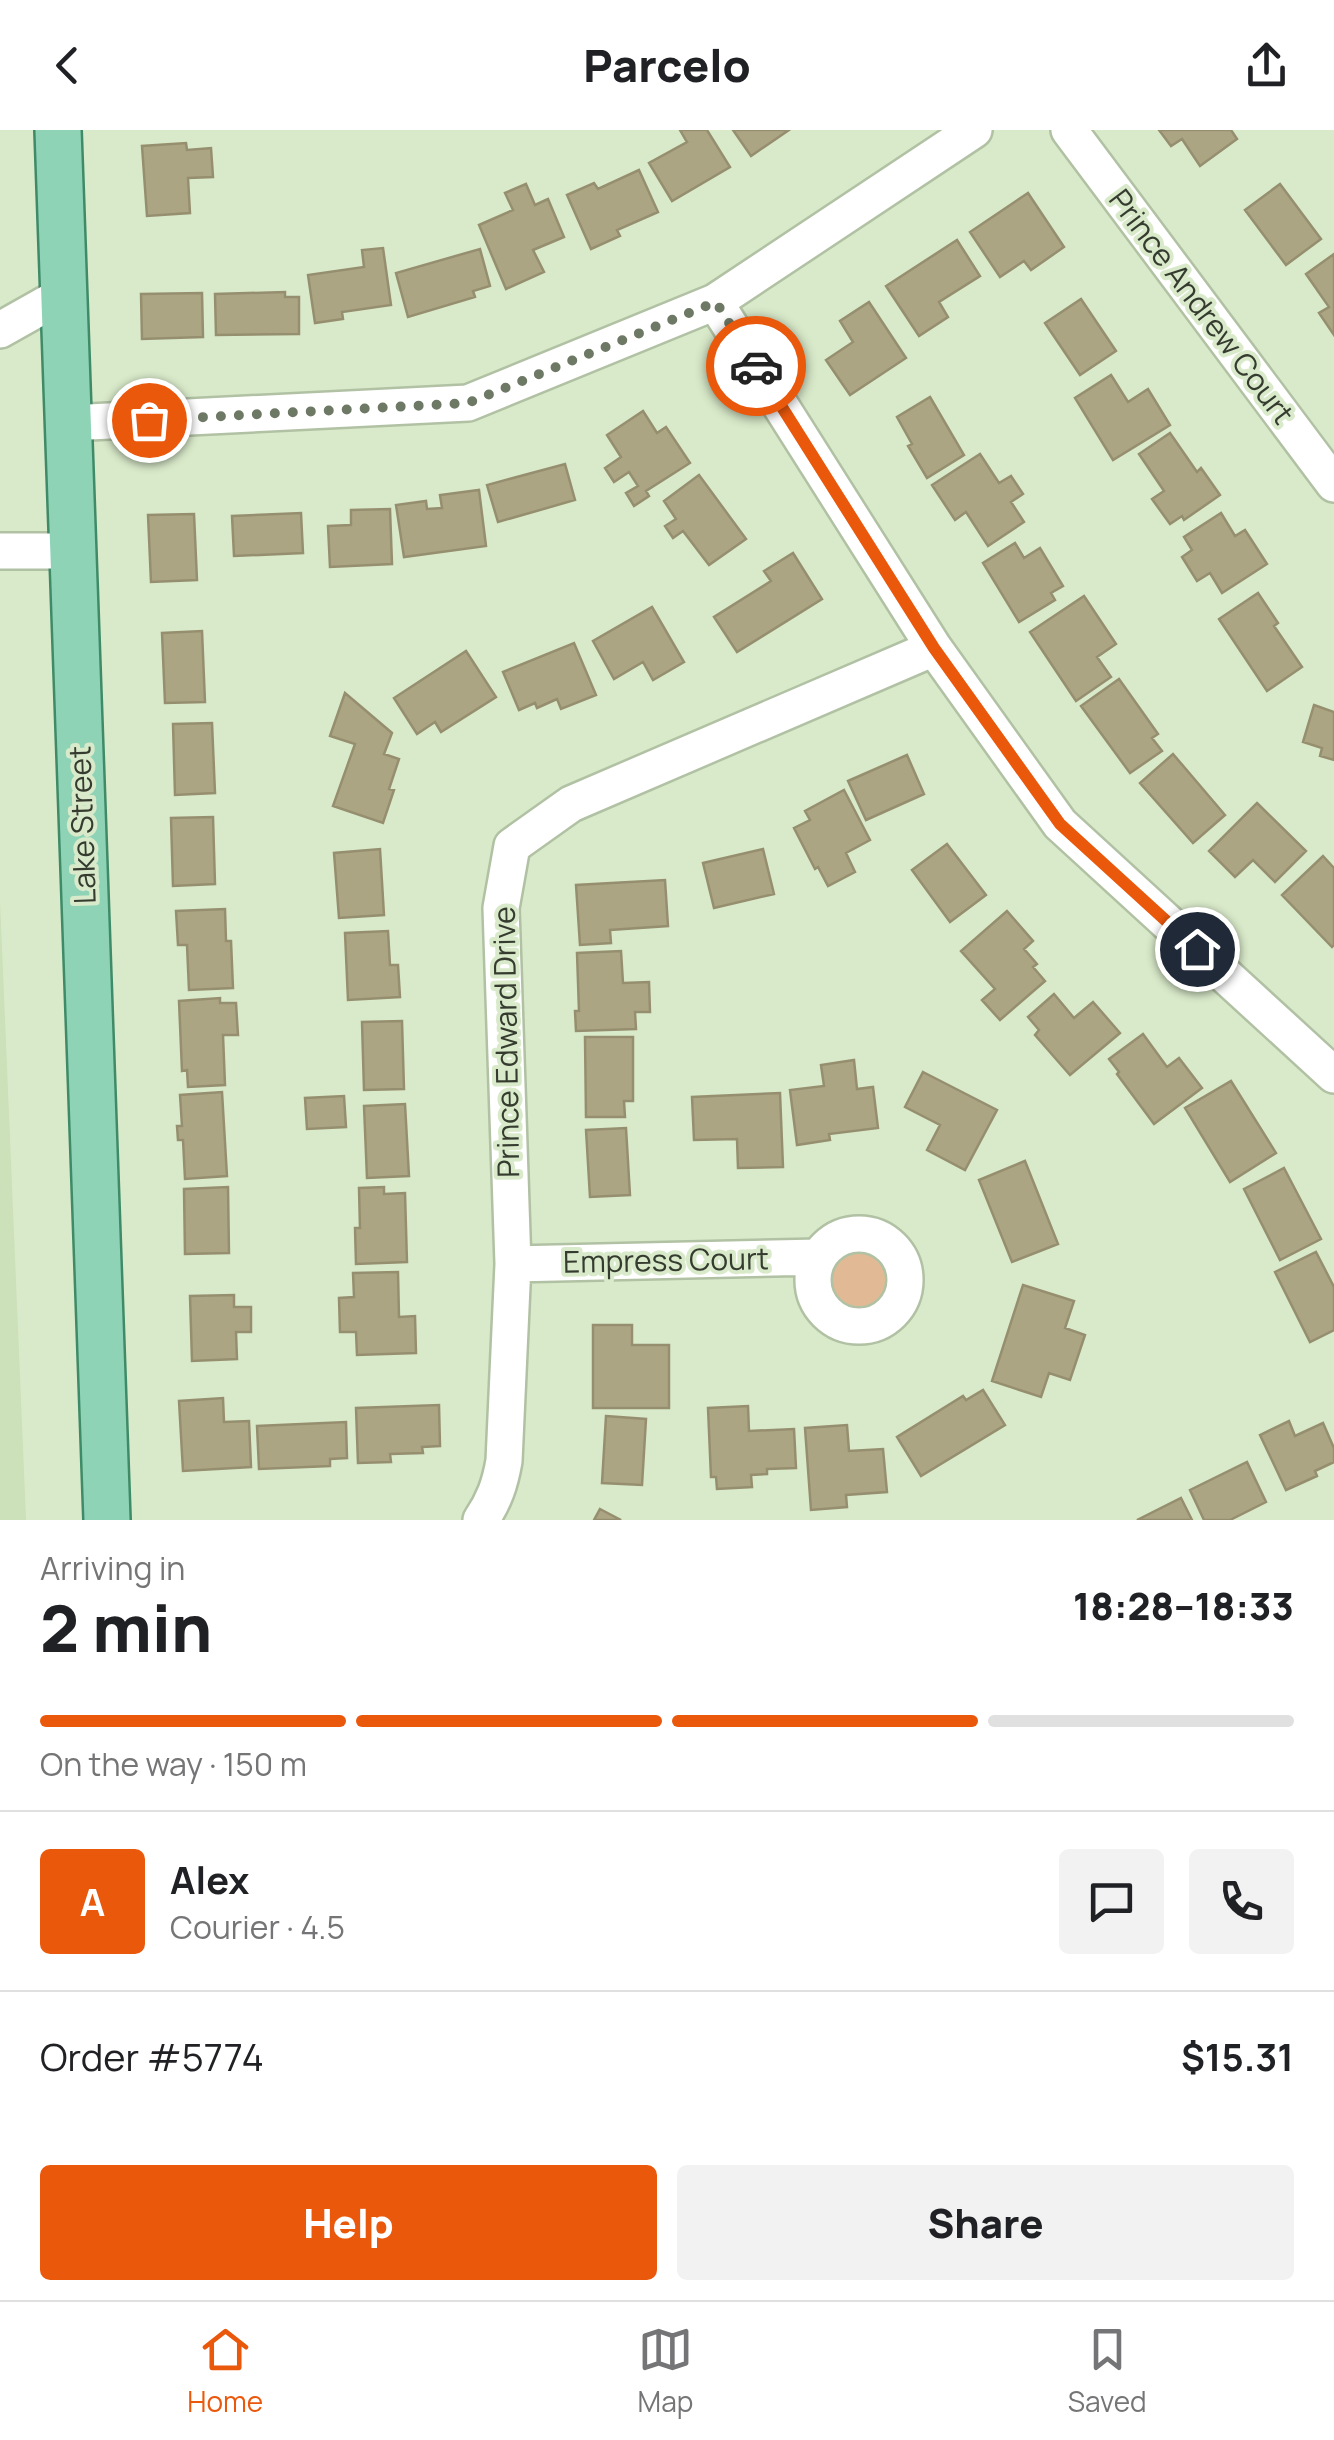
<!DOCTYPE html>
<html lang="en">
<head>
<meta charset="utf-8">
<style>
	:root { --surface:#fff; --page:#f2f2f2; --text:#202124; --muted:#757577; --line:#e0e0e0; --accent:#ea580c }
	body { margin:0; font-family:Manrope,sans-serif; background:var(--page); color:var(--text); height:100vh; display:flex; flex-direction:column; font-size:38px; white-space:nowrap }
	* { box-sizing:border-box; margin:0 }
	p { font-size:32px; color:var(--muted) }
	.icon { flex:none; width:55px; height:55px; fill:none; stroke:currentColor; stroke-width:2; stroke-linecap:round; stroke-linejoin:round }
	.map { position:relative; height:1390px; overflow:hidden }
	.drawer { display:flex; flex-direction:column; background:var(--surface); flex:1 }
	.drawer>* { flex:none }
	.pin { position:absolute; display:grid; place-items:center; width:85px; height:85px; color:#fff; margin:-42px; border:5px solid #fff; border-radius:50%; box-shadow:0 2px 10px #0007 }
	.courier { position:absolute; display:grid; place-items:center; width:100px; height:100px; margin:-50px; border:8px solid #ea580c; border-radius:50%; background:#fff; color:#222; box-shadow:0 2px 12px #0007 }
	.overview em { font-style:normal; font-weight:800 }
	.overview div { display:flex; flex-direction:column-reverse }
	.overview { display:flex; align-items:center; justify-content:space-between; height:170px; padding:0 40px }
	h1 { font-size:65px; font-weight:800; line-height:75px }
	.bar { display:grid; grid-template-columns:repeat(4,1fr); gap:15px 10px; align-content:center; height:120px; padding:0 40px }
	.bar i { height:12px; border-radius:8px; background:var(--line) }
	.bar .on { background:var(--accent) }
	.bar p { grid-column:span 4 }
	.line { display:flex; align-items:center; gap:25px; padding:0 40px; border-top:2px solid var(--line) }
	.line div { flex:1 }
	.round { display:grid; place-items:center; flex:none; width:105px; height:105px; border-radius:10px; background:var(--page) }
	.primary-button { display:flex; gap:20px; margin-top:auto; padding:20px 40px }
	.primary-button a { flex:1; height:115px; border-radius:10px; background:var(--accent); color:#fff; font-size:40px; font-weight:800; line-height:115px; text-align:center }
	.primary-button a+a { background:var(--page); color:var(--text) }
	header { display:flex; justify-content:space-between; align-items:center; height:130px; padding:0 40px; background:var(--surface); font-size:45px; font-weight:800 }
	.dock { display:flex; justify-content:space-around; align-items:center; height:140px; border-top:2px solid var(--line); background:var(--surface); font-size:28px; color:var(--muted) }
	.dock a { display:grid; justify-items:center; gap:5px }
	.dock .on { color:var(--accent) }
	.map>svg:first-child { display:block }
	.built { fill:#cce0b9 }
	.green { fill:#e1ba95 }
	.building { fill:#aca584; stroke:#968f6f; stroke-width:2.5 }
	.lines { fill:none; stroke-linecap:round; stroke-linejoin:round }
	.minor-casing { stroke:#b1c1a3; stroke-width:40 }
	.major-casing { stroke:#3f8b68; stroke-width:50 }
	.minor { stroke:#fff; stroke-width:35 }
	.major { stroke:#8fd3b7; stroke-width:45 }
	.done { stroke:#6e7965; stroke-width:10; stroke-dasharray:0 18 }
	.route { stroke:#ea580c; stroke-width:12 }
	.labels { text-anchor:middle; stroke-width:8; stroke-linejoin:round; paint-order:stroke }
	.street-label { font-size:30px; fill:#353c2f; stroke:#d9eaca }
</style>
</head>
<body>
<header><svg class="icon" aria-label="back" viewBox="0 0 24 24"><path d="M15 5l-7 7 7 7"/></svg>Parcelo<svg class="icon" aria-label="share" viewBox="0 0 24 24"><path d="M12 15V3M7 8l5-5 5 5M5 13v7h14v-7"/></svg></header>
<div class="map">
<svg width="1334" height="1390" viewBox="0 0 1334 1390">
	<rect width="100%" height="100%" fill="#d9eaca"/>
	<path class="built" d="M0,771L26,1390H0Z"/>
	<path class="green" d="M831 1149a29 29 0 1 1 58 0a29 29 0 1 1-58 0Z"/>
	<path class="building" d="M680,0H707L730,37L672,71L649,33L687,12Z
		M733,0H789L751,26Z
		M1159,0H1231L1237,9L1200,36L1182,9L1171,16Z
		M186,13L187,20L211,18L213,47L188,48L190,83L147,86L142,16Z
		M639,40L658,82L617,100L620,106L591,119L567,65L594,53L598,59Z
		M526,54L535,75L548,69L564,107L533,120L544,142L506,159L479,95L513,80L505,63Z
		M1280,54L1321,109L1286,135L1245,80Z
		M1028,63L1064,117L1031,140L1024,131L1000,147L970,102Z
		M957,110L980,146L939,172L948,187L919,206L886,156Z
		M383,118L391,175L342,182L343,189L315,193L308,145L364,137L362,120Z
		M480,119L490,156L473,161L475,167L408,187L396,143Z
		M1334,124V205L1319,183L1329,177L1306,144Z
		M285,162V167H299V204L216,205L215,164Z
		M202,163L203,207L142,209L141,164Z
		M1081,169L1116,221L1080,245L1045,193Z
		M869,172L906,228L850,265L826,230L853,212L840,191Z
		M1111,245L1128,272L1148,259L1170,295L1113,330L1075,268Z
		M930,267L964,325L927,348L908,316L912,314L897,287Z
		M643,281L657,303L666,297L690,333L646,361L649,366L634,376L626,363L638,356L629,342L614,352L605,338L621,327L607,305Z
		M1170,303L1197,342L1201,338L1220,365L1184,390L1182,386L1170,394L1152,369L1164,361L1139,324Z
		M980,324L999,353L1011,346L1023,364L1011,372L1024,392L988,416L966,382L955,390L932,355Z
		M565,334L575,370L498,392L487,355Z
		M699,345L746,409L709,435L683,401L673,408L665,396L676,389L664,371Z
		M479,360L486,416L404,427L396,375L426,371L427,379L442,378L440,365Z
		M390,379L392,434L330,437L328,396L351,395V380Z
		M301,383L303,423L234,426L232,386Z
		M1221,383L1235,406L1245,400L1267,434L1222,463L1210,443L1197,451L1182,427L1192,420L1184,407Z
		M194,384L197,450L151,452L148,385Z
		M1015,413L1024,428L1040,418L1063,456L1051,463L1055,470L1019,492L983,433Z
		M793,423L822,469L737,522L714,487L771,451L764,441Z
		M1258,463L1278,493L1274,496L1302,537L1267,561L1219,489Z
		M1084,466L1116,514L1097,527L1111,547L1076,571L1030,502Z
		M652,477L684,532L653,550L643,532L614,549L593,511Z
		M202,501L205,572L165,573L162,503Z
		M574,513L596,565L561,579L557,569L537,578L535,573L519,580L503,542Z
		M466,521L496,567L441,602L435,592L417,604L394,568Z
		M1119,549L1158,604L1152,608L1162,621L1130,643L1081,576Z
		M345,563L392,603L384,624L399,629L389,659L394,660L383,693L333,676L355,614L330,606Z
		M1314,575L1334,582V630L1320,626L1322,618L1303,612Z
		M212,593L215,663L175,665L173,594Z
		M1173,624L1225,685L1193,713L1140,653Z
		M907,625L924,664L866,690L848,651Z
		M844,660L870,710L846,723L855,742L828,756L818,737L815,739L794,698L810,690L805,681Z
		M1257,673L1306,721L1275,752L1253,730L1235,747L1209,721Z
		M213,687L215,754L173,756L171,688Z
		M947,714L986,765L950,792L912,740Z
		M380,719L384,785L339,788L334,723Z
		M763,719L774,764L714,778L703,733Z
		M1323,726L1334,738V815L1332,817L1282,765Z
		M665,750L668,796L610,800L611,813L580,815L576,755Z
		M225,779L226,811H231L233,858L189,860L187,815H178L176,781Z
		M1007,781L1033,811L1024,819L1037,834L1033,837L1045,851L1000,890L982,870L995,859L961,821Z
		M388,801L390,835H398L400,867L348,870L345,803Z
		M621,821L623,853L649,852L650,882H635L636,899L576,901L575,881H579L577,823Z
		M1054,864L1074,888L1093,872L1120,903L1070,945L1035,905L1039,900L1028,887Z
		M220,868V873H236L238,905H223L225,955L188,957L187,940L182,941L179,871Z
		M402,891L404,959L364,960L362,892Z
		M1143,904L1167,937L1179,928L1202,958L1154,994L1117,944L1119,942L1109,929Z
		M585,907H633V971H624L625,987H586Z
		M854,930L857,959L873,957L878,998L829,1004L830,1010L797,1015L790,960L824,956L821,935Z
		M923,942L997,980L965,1040L927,1020L940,995L905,977Z
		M1231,951L1276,1023L1230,1052L1185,978Z
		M222,962L227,1046L185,1049L183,1010H178L177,996H182L180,965Z
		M780,963L783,1037L738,1038L737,1009L694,1010L692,967Z
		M344,966L346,997L307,999L305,968Z
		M405,974L409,1046L367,1048L364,976Z
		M626,998L630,1065L590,1067L586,1000Z
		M1025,1031L1058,1114L1012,1132L979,1050Z
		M1284,1038L1321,1109L1280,1130L1244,1059Z
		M228,1057L229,1123L185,1124L184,1059Z
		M384,1057V1064L405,1063L407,1132L356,1134L355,1098H360L359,1058Z
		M1316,1122L1334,1157V1200L1310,1212L1275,1142Z
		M398,1142L399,1187L415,1186L416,1223L357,1225L356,1202H340L339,1168L354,1167L353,1143Z
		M1023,1155L1074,1171L1065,1198L1085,1205L1070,1250L1049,1243L1041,1267L992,1251Z
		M234,1165V1177H251V1202H236L237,1229L192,1231L190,1166Z
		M593,1195H632V1215H669V1278H593Z
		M983,1260L1005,1295L921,1346L897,1307L963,1266L966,1270Z
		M223,1268L224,1292L249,1291L251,1337L183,1341L179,1271Z
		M439,1275L440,1316L422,1317L423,1323L390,1324L391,1332L358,1333L356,1278Z
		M748,1276L749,1301L794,1299L796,1338L767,1339V1344L751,1345L752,1357L717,1359L716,1347H711L708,1278Z
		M606,1286L646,1289L642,1355L602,1353Z
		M1289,1291L1295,1306L1323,1293L1334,1318V1332L1315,1341L1317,1346L1286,1360L1260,1305Z
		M346,1292L347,1328L330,1329V1336L259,1339L257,1296Z
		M847,1295L849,1321L883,1319L887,1362L846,1365L847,1377L811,1380L805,1298Z
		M1247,1332L1266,1372L1230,1390H1204L1190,1360Z
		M1181,1368L1192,1390H1137Z
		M600,1379L621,1390H594Z"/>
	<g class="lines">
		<defs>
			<path id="minor" d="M1069,0L1334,354
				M715,172L934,518L1060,694L1334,945
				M0,200L64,164
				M69,293L468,273L715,172L974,0
				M0,421H73
				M813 1150a46 46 0 1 1 92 0a46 46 0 1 1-92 0Z
				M513,1134L819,1127
				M481,1390C494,1371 500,1354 504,1331L513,1134L501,778L512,716L571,674L934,518"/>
			<path id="major" d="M58,0L107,1390"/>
		</defs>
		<use href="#minor" class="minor-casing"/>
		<use href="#major" class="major-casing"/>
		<use href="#minor" class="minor"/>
		<use href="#major" class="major"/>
	</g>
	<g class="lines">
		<path class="done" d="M149,290L468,273L716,172L756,236"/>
		<path class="route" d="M756,236L934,518L1060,694L1197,819"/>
	</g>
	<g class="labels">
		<g class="street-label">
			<text transform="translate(1201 177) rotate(53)" y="10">Prince Andrew Court</text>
			<text transform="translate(83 695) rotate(-92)" y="10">Lake Street</text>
			<text transform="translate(507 912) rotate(-91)" y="10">Prince Edward Drive</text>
			<text transform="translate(666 1131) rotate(-1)" y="10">Empress Court</text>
		</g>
	</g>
</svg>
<div class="pin" style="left:149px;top:290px;background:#ea580c"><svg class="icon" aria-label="bag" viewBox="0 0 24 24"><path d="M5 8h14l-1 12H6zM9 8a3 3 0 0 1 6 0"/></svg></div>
<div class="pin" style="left:1197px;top:819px;background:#1f2937"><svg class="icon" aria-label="home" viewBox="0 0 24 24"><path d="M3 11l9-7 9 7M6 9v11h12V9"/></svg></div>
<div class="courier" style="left:756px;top:236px"><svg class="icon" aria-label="car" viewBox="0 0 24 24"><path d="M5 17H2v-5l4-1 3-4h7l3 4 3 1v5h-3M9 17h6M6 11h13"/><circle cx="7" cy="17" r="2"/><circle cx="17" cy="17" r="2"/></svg></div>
</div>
<section class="drawer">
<div class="overview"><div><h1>2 min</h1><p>Arriving in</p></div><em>18:28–18:33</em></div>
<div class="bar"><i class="on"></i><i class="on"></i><i class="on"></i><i></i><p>On the way · 150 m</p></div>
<div class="line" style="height:180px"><b class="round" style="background:var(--accent);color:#fff">A</b><div><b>Alex</b><p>Courier · 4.5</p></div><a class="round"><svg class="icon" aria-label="chat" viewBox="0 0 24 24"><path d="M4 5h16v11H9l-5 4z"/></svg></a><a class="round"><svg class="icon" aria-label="phone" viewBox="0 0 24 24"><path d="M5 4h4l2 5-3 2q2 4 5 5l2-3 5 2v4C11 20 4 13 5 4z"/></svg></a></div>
<div class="line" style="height:130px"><div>Order #5774</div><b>$15.31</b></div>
<div class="primary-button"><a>Help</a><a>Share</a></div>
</section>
<nav class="dock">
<a class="on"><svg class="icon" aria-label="home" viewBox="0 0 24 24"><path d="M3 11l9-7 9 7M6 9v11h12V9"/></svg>Home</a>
<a><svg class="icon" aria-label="map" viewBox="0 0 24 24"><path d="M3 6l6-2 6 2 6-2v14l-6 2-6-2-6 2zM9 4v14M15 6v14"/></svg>Map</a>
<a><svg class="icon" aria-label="saved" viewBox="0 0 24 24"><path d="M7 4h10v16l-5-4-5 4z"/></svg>Saved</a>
</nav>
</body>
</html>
